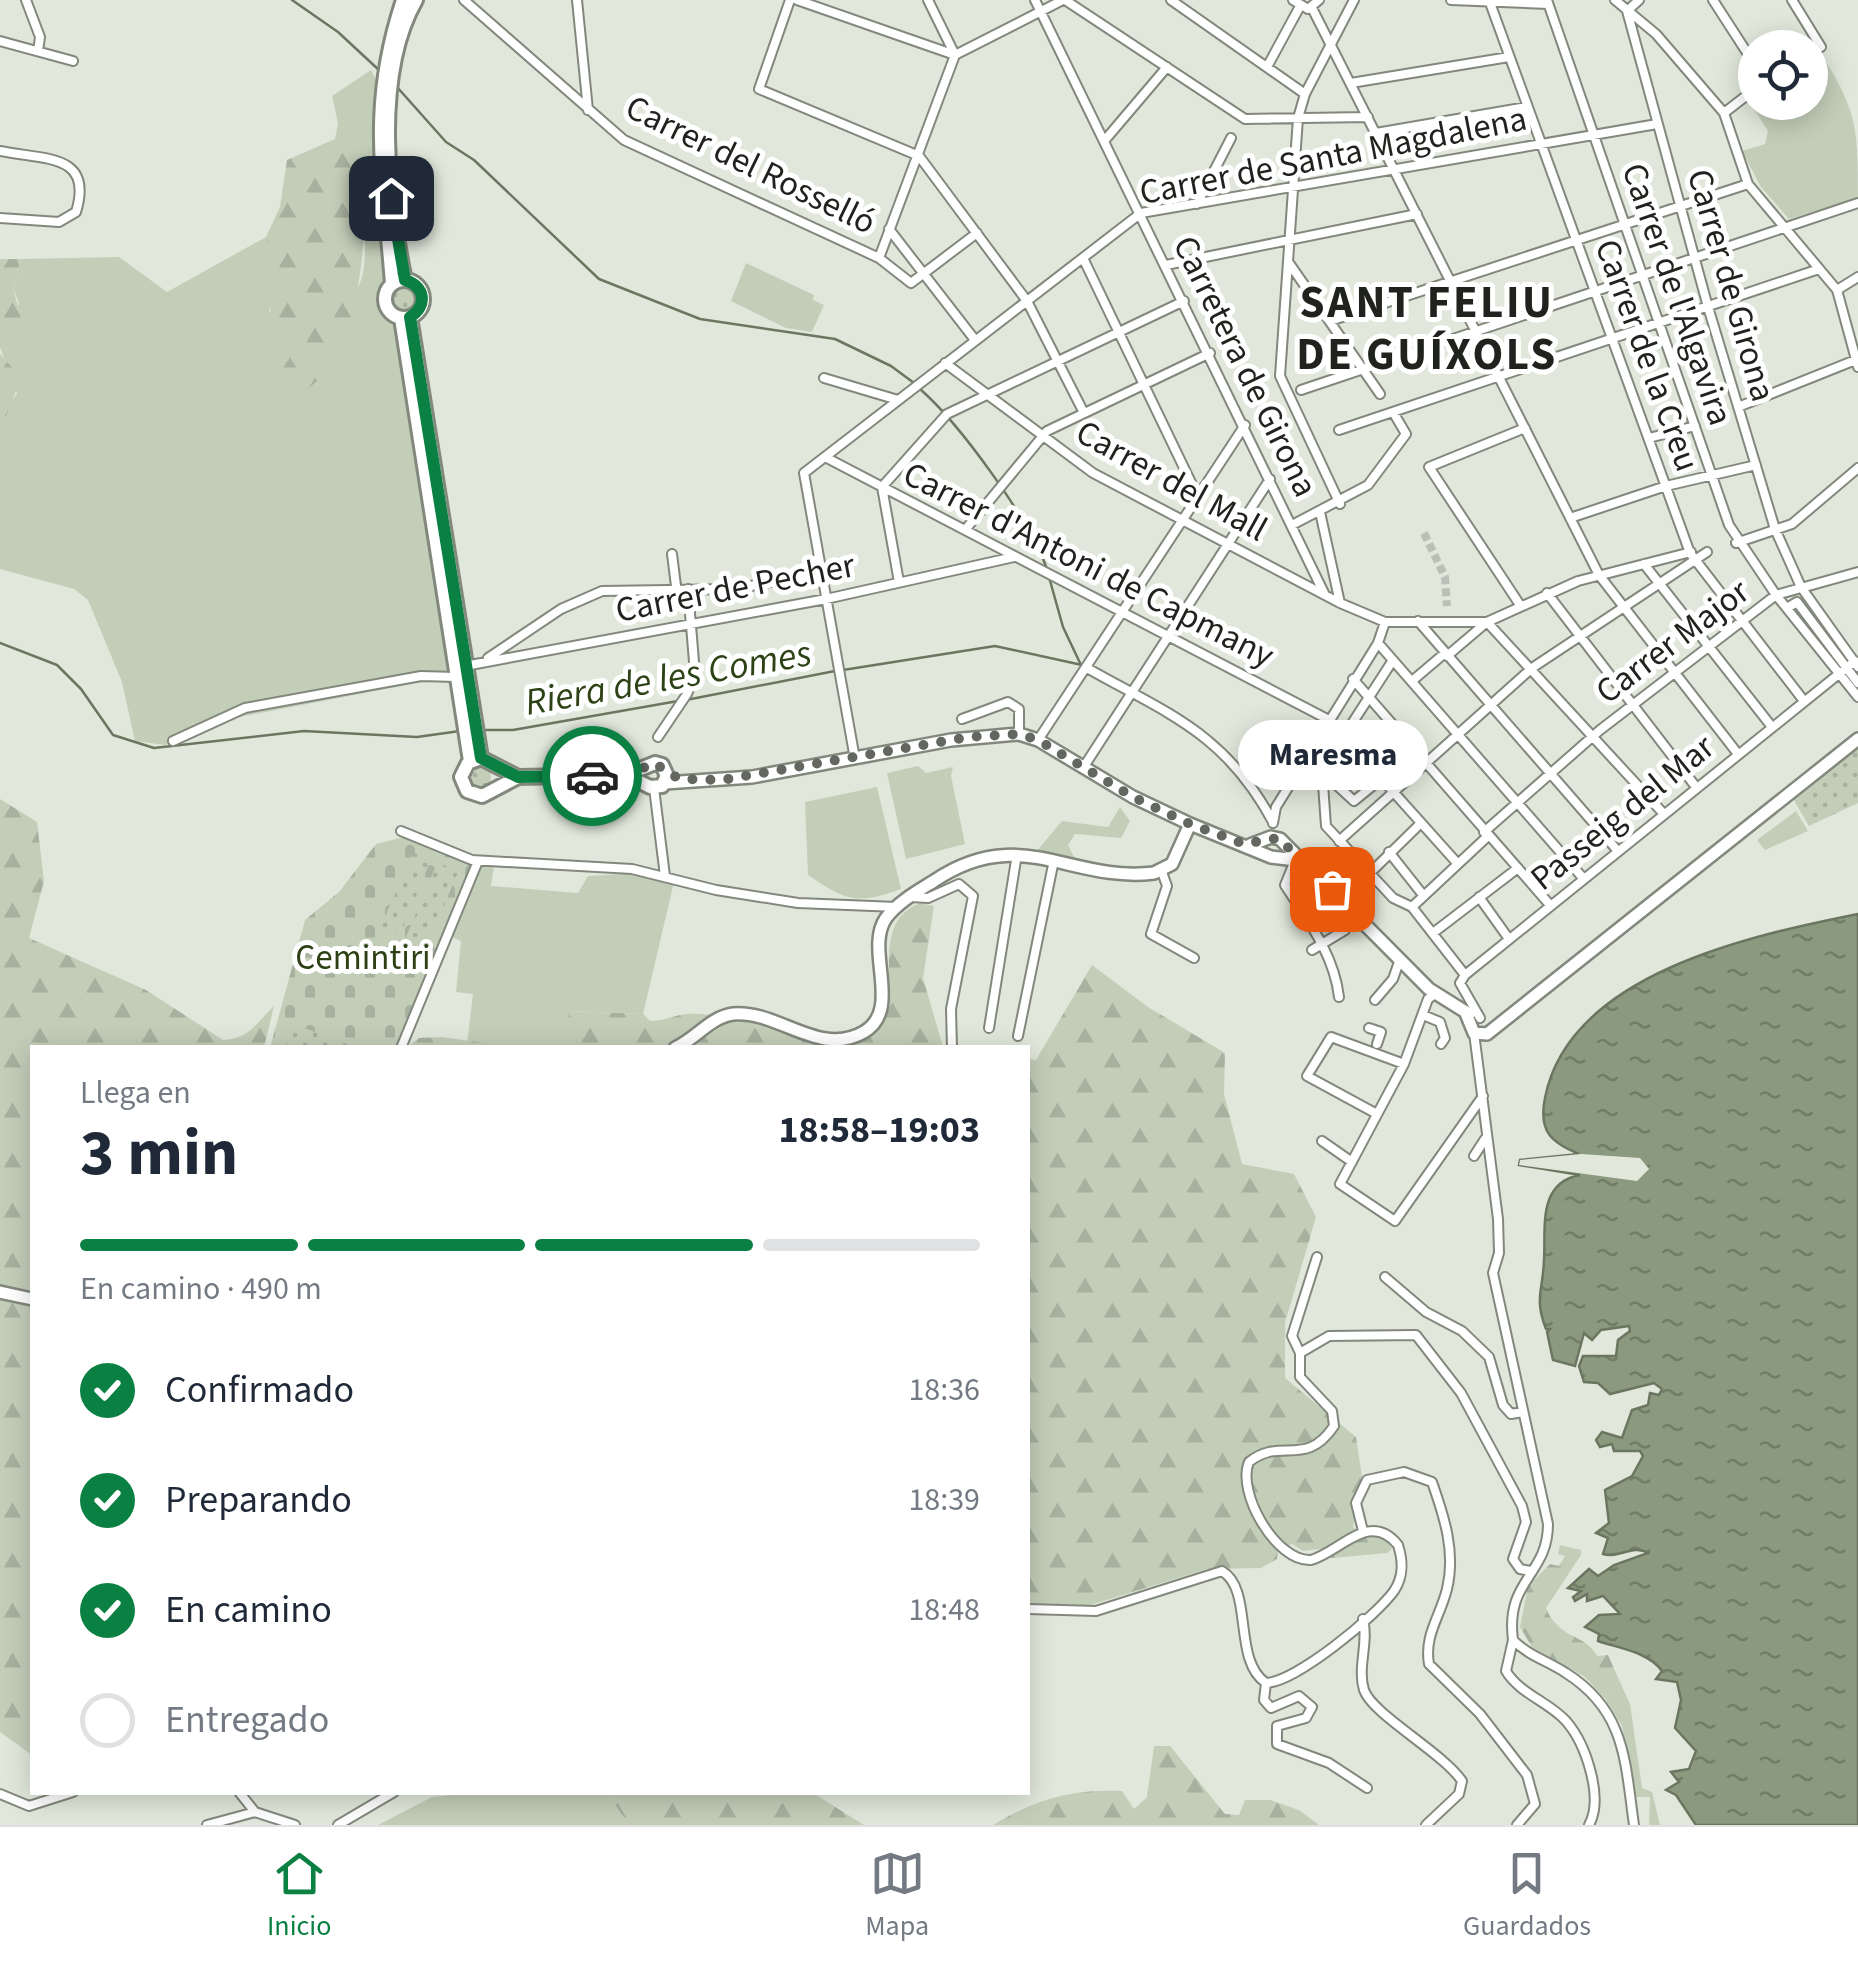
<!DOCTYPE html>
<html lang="es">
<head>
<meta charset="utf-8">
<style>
	:root { --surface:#fff; --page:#f2f2f3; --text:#1f2937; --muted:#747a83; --line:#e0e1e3; --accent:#0b8043 }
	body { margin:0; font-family:"Source Sans 3",sans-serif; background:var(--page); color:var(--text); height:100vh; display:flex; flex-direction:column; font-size:38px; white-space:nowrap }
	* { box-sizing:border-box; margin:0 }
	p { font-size:32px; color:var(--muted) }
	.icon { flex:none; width:55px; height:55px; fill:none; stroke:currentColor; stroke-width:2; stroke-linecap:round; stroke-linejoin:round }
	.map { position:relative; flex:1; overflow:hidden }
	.sheet { position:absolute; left:30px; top:1045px; width:1000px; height:750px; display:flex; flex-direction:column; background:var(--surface); border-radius:0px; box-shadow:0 5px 25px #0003 }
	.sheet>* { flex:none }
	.controls { position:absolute; left:1738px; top:30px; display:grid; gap:20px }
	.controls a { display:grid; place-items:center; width:90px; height:90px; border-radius:50%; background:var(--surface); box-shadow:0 5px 25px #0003; font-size:50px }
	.pin { position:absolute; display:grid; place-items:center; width:85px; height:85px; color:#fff; margin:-42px; border-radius:20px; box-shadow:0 5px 15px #0006 }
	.courier { position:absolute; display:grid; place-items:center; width:100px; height:100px; margin:-50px; border:8px solid #0b8043; border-radius:50%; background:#fff; color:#222; box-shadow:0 2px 12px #0007 }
	.bubble { position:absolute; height:70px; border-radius:35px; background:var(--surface); box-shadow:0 5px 25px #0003; font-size:32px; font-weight:700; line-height:70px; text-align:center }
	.overview em { font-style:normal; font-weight:700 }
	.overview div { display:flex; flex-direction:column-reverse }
	.overview { display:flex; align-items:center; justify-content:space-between; height:170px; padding:0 50px }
	h1 { font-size:65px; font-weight:700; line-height:75px }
	.bar { display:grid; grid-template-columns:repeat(4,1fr); gap:15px 10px; align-content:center; height:120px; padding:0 50px }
	.bar i { height:12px; border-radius:8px; background:var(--line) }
	.bar .active { background:var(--accent) }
	.bar p { grid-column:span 4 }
	ol { padding:0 50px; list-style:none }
	li { display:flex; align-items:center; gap:30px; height:110px }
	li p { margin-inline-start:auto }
	li .icon { padding:10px; border-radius:50%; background:var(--accent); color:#fff; stroke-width:4 }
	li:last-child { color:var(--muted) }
	li i { width:55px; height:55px; border:5px solid var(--line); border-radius:50% }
	.menu { display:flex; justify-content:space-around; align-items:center; height:140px; border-top:2px solid var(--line); background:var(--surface); font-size:28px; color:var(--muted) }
	.menu a { display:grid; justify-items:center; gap:5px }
	.menu .active { color:var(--accent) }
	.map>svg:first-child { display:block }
	.green { fill:#c3ceb9 }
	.forest { fill:url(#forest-firs) }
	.cemetery { fill:url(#cemetery-stones) }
	.garden { fill:url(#garden-dots) }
	.water { fill:url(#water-ripples); stroke:#6b7661; stroke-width:2.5 }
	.pier { fill:#e1e8db }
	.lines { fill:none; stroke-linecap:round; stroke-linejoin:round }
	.stream { stroke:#6b7661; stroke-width:2.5 }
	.street-tunnel { stroke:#bac0b5; stroke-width:8; stroke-dasharray:8 4; stroke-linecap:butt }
	.street-casing { stroke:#82887c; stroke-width:12 }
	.secondary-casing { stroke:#82887c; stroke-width:16 }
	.primary-casing { stroke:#82887c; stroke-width:18 }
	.street { stroke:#fff; stroke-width:8 }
	.secondary { stroke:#fff; stroke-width:11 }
	.primary { stroke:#fff; stroke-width:12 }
	.done { stroke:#636760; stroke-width:10; stroke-dasharray:0 18 }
	.route { stroke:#0b8043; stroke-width:12 }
	.labels { text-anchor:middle; stroke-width:10; stroke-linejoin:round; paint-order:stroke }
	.street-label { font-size:35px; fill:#1f221d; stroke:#fff }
	.park-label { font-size:35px; fill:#2c4013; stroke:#fff }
	.water-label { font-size:38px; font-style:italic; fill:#2d4215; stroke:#fff }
	.district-label { font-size:45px; font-weight:bold; letter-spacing:2.5px; fill:#1f221d; stroke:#fff }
</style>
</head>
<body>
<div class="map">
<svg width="1858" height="1825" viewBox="0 0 1858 1825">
	<defs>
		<pattern id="forest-firs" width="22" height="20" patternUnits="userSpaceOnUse" patternTransform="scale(2.5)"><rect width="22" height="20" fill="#c3ceb9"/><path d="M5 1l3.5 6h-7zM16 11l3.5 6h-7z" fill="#a7b19f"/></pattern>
		<pattern id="cemetery-stones" width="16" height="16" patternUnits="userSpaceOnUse" patternTransform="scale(2.5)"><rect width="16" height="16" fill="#c3ceb9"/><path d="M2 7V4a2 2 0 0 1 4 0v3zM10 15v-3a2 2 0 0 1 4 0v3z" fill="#a7b19f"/></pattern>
		<pattern id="garden-dots" width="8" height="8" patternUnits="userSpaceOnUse" patternTransform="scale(2.5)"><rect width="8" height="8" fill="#c3ceb9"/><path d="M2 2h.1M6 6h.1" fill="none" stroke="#a7b19f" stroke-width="1.8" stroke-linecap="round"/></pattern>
		<pattern id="water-ripples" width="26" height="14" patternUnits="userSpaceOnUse" patternTransform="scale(2.5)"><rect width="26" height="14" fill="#8b9a7e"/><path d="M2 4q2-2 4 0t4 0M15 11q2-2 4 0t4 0" fill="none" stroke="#717d67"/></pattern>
	</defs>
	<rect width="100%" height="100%" fill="#e1e8db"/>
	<path class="green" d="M1821,54C1858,111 1858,131 1858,198L1789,219L1761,187L1742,151L1765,144L1768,131L1749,101L1755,97V102H1810V62Z
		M371,70L378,83L375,170L388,275L380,297L382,309L396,328L400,346L448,677L234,718L165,745L135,741L122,682L88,600L74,589L0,569V419L17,393L0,347L19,303L13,288L21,259L119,257L167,292L266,237C273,260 284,291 269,311L287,337L299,344L289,360C310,338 342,313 358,287C375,258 358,162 335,139L338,123L332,96Z
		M746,263L814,295L813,300L824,305L812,332L786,328L731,301Z
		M918,766L926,773L953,767L951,776L965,844L906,859L887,773Z
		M877,787L901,889C857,905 846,901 808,875L805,802Z
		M1120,807L1130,821L1121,838L1075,834L1068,845L1075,859L1035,853L1062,821L1108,827Z
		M1796,811L1808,831L1765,850L1757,840Z
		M480,864L494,866L491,886L578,893L588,876L642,873L674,882L643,1014L570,1011L567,1047L467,1044L473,994L456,992L461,941L452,937Z
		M1619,1680L1630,1704L1642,1788L1652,1792L1660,1825H1649L1650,1797H1636L1622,1726L1606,1700Z
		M481,1792L607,1793L629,1825H378L432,1797Z"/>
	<path class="forest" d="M335,139C382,185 363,312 331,364C318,385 298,397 275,403L271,388L298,344L267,328L276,284L266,237L280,207L287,160Z
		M0,259H21L13,288L23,325L0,347Z
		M0,354L21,378L6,416L0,419Z
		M0,799L37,822L44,881L29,938L146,990L223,1040C250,1039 257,1022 274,1006L264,1047L32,1048V1755L0,1732Z
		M920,903L934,906L923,978L943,1047L567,1048L569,1011L643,1014L650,1021C664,1021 675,1015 687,1014C705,1013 730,1018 748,1020C787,1024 817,1054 858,1041C922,1023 856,928 920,903Z
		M1092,965L1148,1007L1225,1053L1224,1094L1242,1164L1294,1174L1316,1217L1285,1323V1378L1356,1437L1362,1477L1353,1528L1388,1541L1392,1549L1387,1553L1332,1558L1320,1549L1303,1551L1292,1544L1278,1549L1277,1559L1261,1568L1207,1569L1084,1607L1028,1603V1059L1036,1060Z
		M442,1037L512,1047L406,1048L419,1038Z
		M1560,1545L1581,1550V1555L1546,1608C1559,1640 1585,1633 1597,1656L1608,1655L1619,1680L1606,1700L1585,1677L1532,1647L1520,1627L1528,1586L1550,1564L1559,1566L1565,1556L1558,1554Z
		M1154,1746H1170L1225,1814L1239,1815L1245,1800H1270L1299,1810L1319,1825H993C1036,1799 1071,1789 1122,1791L1134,1809L1147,1797Z
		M607,1793H813L864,1825H629Z"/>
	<path class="cemetery" d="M404,837L473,866L396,1047L270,1048L305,920L339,892L376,844Z"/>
	<path class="garden" d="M392 299a12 12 0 1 1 24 0a12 12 0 1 1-24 0Z
		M1858,746V803L1809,826L1792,797Z
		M467 777a12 12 0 1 1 24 0a12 12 0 1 1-24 0Z
		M414,853L428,858L429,864L400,935L380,927Z
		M442,864L458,872L427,946L406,937L435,868Z
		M294,1024L354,1047H285Z"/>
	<path class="water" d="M1858,914V1825H1696L1676,1795L1666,1790L1679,1782L1671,1772L1689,1769L1696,1751L1675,1728L1681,1700L1677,1682L1656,1679L1662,1671C1649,1652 1618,1648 1598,1641L1599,1634L1585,1627L1599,1615L1620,1614L1603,1596L1587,1601V1594L1575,1601L1573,1597L1581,1591L1568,1588L1589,1569L1598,1576L1614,1565L1648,1553C1633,1544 1618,1559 1603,1554L1608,1538L1596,1533L1609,1523L1605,1490L1632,1476L1643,1456L1640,1451H1614L1612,1444L1600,1447L1596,1440L1602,1432L1622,1438L1632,1410L1648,1405L1650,1393L1659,1395L1662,1389L1654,1383L1610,1394L1598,1383L1584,1382L1579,1366L1583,1356H1616L1618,1340L1630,1331L1629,1326L1601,1330L1592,1340L1584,1333L1575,1366L1553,1360L1547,1332L1550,1329H1546C1534,1298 1543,1291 1544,1260C1546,1228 1537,1183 1580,1175L1519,1165L1520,1160L1579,1154C1552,1143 1538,1132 1545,1098C1569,973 1754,935 1858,914Z"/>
	<path class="pier" d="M1581,1154L1640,1158L1649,1169L1637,1181L1519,1165L1520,1160Z"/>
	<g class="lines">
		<path class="stream" d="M292,0L338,32L380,71
			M397,87L446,142L474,160L599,279L700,319L835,339L891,366L914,383
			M920,389C960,424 1029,519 1047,569
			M1049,577L1063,627L1080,663
			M0,643L57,665L81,689L113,735L154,748L304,731L417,737L460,731
			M843,670L995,646L1082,665
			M686,700L835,671
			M483,730H513L678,701"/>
		<path class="street-tunnel" d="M1424,533L1445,577L1447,606"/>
		<defs>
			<path id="street" d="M26,0L40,37L38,51
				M464,0L624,140L879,258L911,283L977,233
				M577,0L588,110
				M790,0L759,89L919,156L1027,301L1084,413
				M797,0L955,55
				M928,0L955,55
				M1035,0L1325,595
				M1065,0L1245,119L1368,117
				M1171,0L1305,94
				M1293,0L1308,9L1319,0
				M1451,0L1548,4
				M1489,0L1690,553L1804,701
				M1547,0L1729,525L1776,595L1858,697
				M1615,0L1656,34L1724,113L1748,184L1837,290L1858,367
				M1713,0L1755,65
				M1792,0L1821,47L1810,54
				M1312,8L1599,575L1738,754
				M1627,11L1708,307L1775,529L1801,587L1858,667
				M1627,11L1639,0
				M0,41L73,61
				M955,55L1063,0
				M1267,67L1299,8
				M1351,83L1509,57
				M1724,113L1755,89
				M1376,133L1527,107
				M1105,140L1167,67
				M0,151C44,160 94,153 76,212L59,222L0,218
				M1197,204L1231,138
				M889,229L975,340
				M879,258L955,55
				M1083,258L1198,497
				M1289,263L1380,394
				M1166,265L1417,214
				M1837,290L1858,277
				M1330,321L1748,184
				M945,363L1093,473L1340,603L1385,622H1487L1447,656
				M824,378L898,400
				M1301,390L1858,203
				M1738,407L1858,359
				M1339,430L1819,269
				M1649,438L1695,426
				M825,457L1329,720L1458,864
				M1340,504L1280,376L1298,118L1305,94L1354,0
				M1320,512L1340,603
				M1570,518L1666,486L1756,465
				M1292,525L1368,485L1406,434L1393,412
				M965,530L1047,431L1210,353
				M1736,543L1792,524L1858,468
				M672,554L676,586
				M1644,564L1772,727
				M899,582L882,487L947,414L1184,301
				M1547,593L1696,787
				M1520,605L1429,467L1525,428
				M1787,608L1797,602L1858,683
				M1418,621L1617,850
				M1378,643L1583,878
				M488,658L561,609L602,591L735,589L807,575L818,557
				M1393,660L1322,770L1326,826L1393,898L1412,907
				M465,666L826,599L1014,557
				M1087,668C1170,715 1225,733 1273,822
				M1353,679L1550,905
				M1412,681L1445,653
				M962,719L1008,702L1019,709V734
				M658,737L687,694L695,674L688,589
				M1038,740L1245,425
				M173,741L245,708L421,676L456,677
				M1306,757L1354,801L1381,779
				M855,759L804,473L1141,213L1657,124
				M1083,768L1270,479
				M654,788L665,876
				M1663,813L1487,622L1578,581L1691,552
				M1273,823L1276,807L1378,643L1385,622
				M401,831L472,860L632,869L716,890L798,903L897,907
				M1484,832L1600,730L1776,595L1858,572
				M1339,841L1532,668L1707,552
				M1389,852L1423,895
				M1296,858L1285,885C1308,921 1334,954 1339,997
				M1162,872L1167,886L1151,934L1194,958
				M1369,874L1421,823
				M910,897L928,898L959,884L973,896L951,1009L952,1048
				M1479,897L1509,939
				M1433,933L1518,868
				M1312,950L1345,930
				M1465,975L1412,907L1488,836
				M1435,994L1428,999L1404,1064L1340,1184L1395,1221L1483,1096
				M1375,1000L1393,979L1400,959
				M1423,1015L1440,1022L1445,1038L1441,1044
				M1480,1018L1460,983L1465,975L1855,661
				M989,1028L1017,854
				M1369,1028L1381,1032L1377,1044
				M1474,1033L1498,1219L1499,1253L1493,1273L1548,1524C1548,1576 1505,1579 1513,1640C1529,1656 1548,1661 1566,1673C1626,1711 1625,1762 1634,1825
				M1018,1036L1054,860
				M401,1048L478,861
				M1377,1114L1307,1076L1331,1037L1404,1064
				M1322,1141L1352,1162
				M1474,1156L1485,1139
				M1385,1277L1426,1312L1462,1331L1489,1357L1503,1405L1511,1414L1523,1412
				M1300,1353L1292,1336L1317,1257
				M1363,1531L1356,1503L1367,1480L1404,1472L1432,1482C1444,1516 1456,1552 1447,1589C1440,1617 1424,1635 1429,1664L1480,1714L1527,1775L1535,1804L1517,1825
				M1028,1609L1096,1611L1222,1571C1254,1590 1232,1660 1266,1683
				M1363,1619C1369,1643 1357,1667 1364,1690C1372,1714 1442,1752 1462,1781L1459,1794L1426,1825
				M1513,1640L1506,1671C1520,1694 1549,1702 1566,1721C1586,1744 1604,1798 1589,1825
				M1266,1683C1296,1682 1376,1616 1394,1591C1404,1576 1403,1561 1398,1545C1370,1510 1341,1551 1311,1560C1276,1562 1236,1492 1249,1462C1281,1436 1305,1469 1334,1426L1332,1411L1300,1377V1353L1329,1336L1416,1335L1461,1393L1522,1506L1526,1522L1513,1559L1520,1569L1531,1571
				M1266,1683L1264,1700L1271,1708L1299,1696L1312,1707L1306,1718L1277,1726V1744L1329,1763L1367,1788
				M239,1792L255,1812L295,1825
				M0,1794L29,1806L73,1792
				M207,1825L255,1812
				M338,1825L394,1792"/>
			<path id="secondary" d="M665,783L752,777L951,740L1019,734L1038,740L1133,797L1190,824L1271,857L1304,861
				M1250,845L1271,837L1280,839L1429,989L1469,1014
				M1465,1011L1474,1033L1487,1034L1858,739
				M675,1048C696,1039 710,1017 733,1014C779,1010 819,1058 864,1032C903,1009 864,949 886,918C898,902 918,891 934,881C1020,823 1070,883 1154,873L1172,864L1190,824
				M0,1292L32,1299"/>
			<path id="primary" d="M405,280C388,200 373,75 416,0
				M385 299a19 19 0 1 1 38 0a19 19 0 1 1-38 0Z
				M392,284C384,175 367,109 403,0
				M410,317L481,758
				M401,318L470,761
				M518,777L481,758L468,763L461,777L467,791L482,796L518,777L626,775L655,763L662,765L667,776L662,786L650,787L626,775"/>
		</defs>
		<use href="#street" class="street-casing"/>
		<use href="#secondary" class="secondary-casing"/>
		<use href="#primary" class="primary-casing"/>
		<use href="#street" class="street"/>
		<use href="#secondary" class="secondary"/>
		<use href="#primary" class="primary"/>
	</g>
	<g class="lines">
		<path class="done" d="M592,776H626L654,763L679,779L722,780L969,737L1019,734L1038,740L1133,797L1190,824L1244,844L1278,838L1332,889"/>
		<path class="route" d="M391,198L405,280C425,286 428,306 410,317L481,758L518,777L592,776"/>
	</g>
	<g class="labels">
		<g class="street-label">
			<text transform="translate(1333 155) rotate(-11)" y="12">Carrer de Santa Magdalena</text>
			<text transform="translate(751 164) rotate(26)" y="12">Carrer del Rosselló</text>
			<text transform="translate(1732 285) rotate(74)" y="12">Carrer de Girona</text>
			<text transform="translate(1678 294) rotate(71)" y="12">Carrer de l'Algavira</text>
			<text transform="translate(1648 355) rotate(70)" y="12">Carrer de la Creu</text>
			<text transform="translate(1246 366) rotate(64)" y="12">Carretera de Girona</text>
			<text transform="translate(1172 480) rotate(29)" y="12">Carrer del Mall</text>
			<text transform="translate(1089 564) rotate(27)" y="12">Carrer d'Antoni de Capmany</text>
			<text transform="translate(735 587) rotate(-11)" y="12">Carrer de Pecher</text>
			<text transform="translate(1672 641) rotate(-37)" y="12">Carrer Major</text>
			<text transform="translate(1622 812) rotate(-39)" y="12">Passeig del Mar</text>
		</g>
		<g class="park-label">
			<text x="363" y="969">Cemintiri</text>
		</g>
		<g class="water-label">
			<text transform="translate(668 677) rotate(-10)" y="13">Riera de les Comes</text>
		</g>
		<g class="district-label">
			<text x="1427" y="317">SANT FELIU<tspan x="1427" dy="52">DE GUÍXOLS</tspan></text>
		</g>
	</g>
</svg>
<div class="controls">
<a><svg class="icon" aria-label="locate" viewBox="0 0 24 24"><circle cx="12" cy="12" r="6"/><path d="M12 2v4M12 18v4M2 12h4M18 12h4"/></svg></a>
</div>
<div class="pin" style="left:1332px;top:889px;background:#ea580c"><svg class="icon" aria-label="bag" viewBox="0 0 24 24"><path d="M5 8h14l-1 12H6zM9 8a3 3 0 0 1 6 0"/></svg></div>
<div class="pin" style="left:391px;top:198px;background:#1f2937"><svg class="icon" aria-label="home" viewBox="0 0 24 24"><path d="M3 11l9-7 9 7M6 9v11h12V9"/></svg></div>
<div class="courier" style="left:592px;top:776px"><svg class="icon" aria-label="car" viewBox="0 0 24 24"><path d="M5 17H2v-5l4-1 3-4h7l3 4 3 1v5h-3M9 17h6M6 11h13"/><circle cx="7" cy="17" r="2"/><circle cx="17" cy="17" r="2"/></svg></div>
<div class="bubble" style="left:1238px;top:720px;width:190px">Maresma</div>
<section class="sheet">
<div class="overview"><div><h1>3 min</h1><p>Llega en</p></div><em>18:58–19:03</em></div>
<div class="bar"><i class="active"></i><i class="active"></i><i class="active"></i><i></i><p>En camino · 490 m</p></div>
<ol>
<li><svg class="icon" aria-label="check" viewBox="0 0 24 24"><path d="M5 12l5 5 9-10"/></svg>Confirmado<p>18:36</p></li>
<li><svg class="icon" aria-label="check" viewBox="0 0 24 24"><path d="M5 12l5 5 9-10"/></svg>Preparando<p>18:39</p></li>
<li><svg class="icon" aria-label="check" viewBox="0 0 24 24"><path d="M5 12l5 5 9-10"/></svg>En camino<p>18:48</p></li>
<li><i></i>Entregado</li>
</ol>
</section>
</div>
<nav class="menu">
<a class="active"><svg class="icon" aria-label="home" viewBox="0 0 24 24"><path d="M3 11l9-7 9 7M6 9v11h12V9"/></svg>Inicio</a>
<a><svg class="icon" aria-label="map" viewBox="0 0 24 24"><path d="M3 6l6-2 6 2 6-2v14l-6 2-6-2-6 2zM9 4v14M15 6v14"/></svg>Mapa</a>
<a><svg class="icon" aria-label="saved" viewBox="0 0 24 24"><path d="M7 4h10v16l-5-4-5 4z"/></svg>Guardados</a>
</nav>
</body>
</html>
